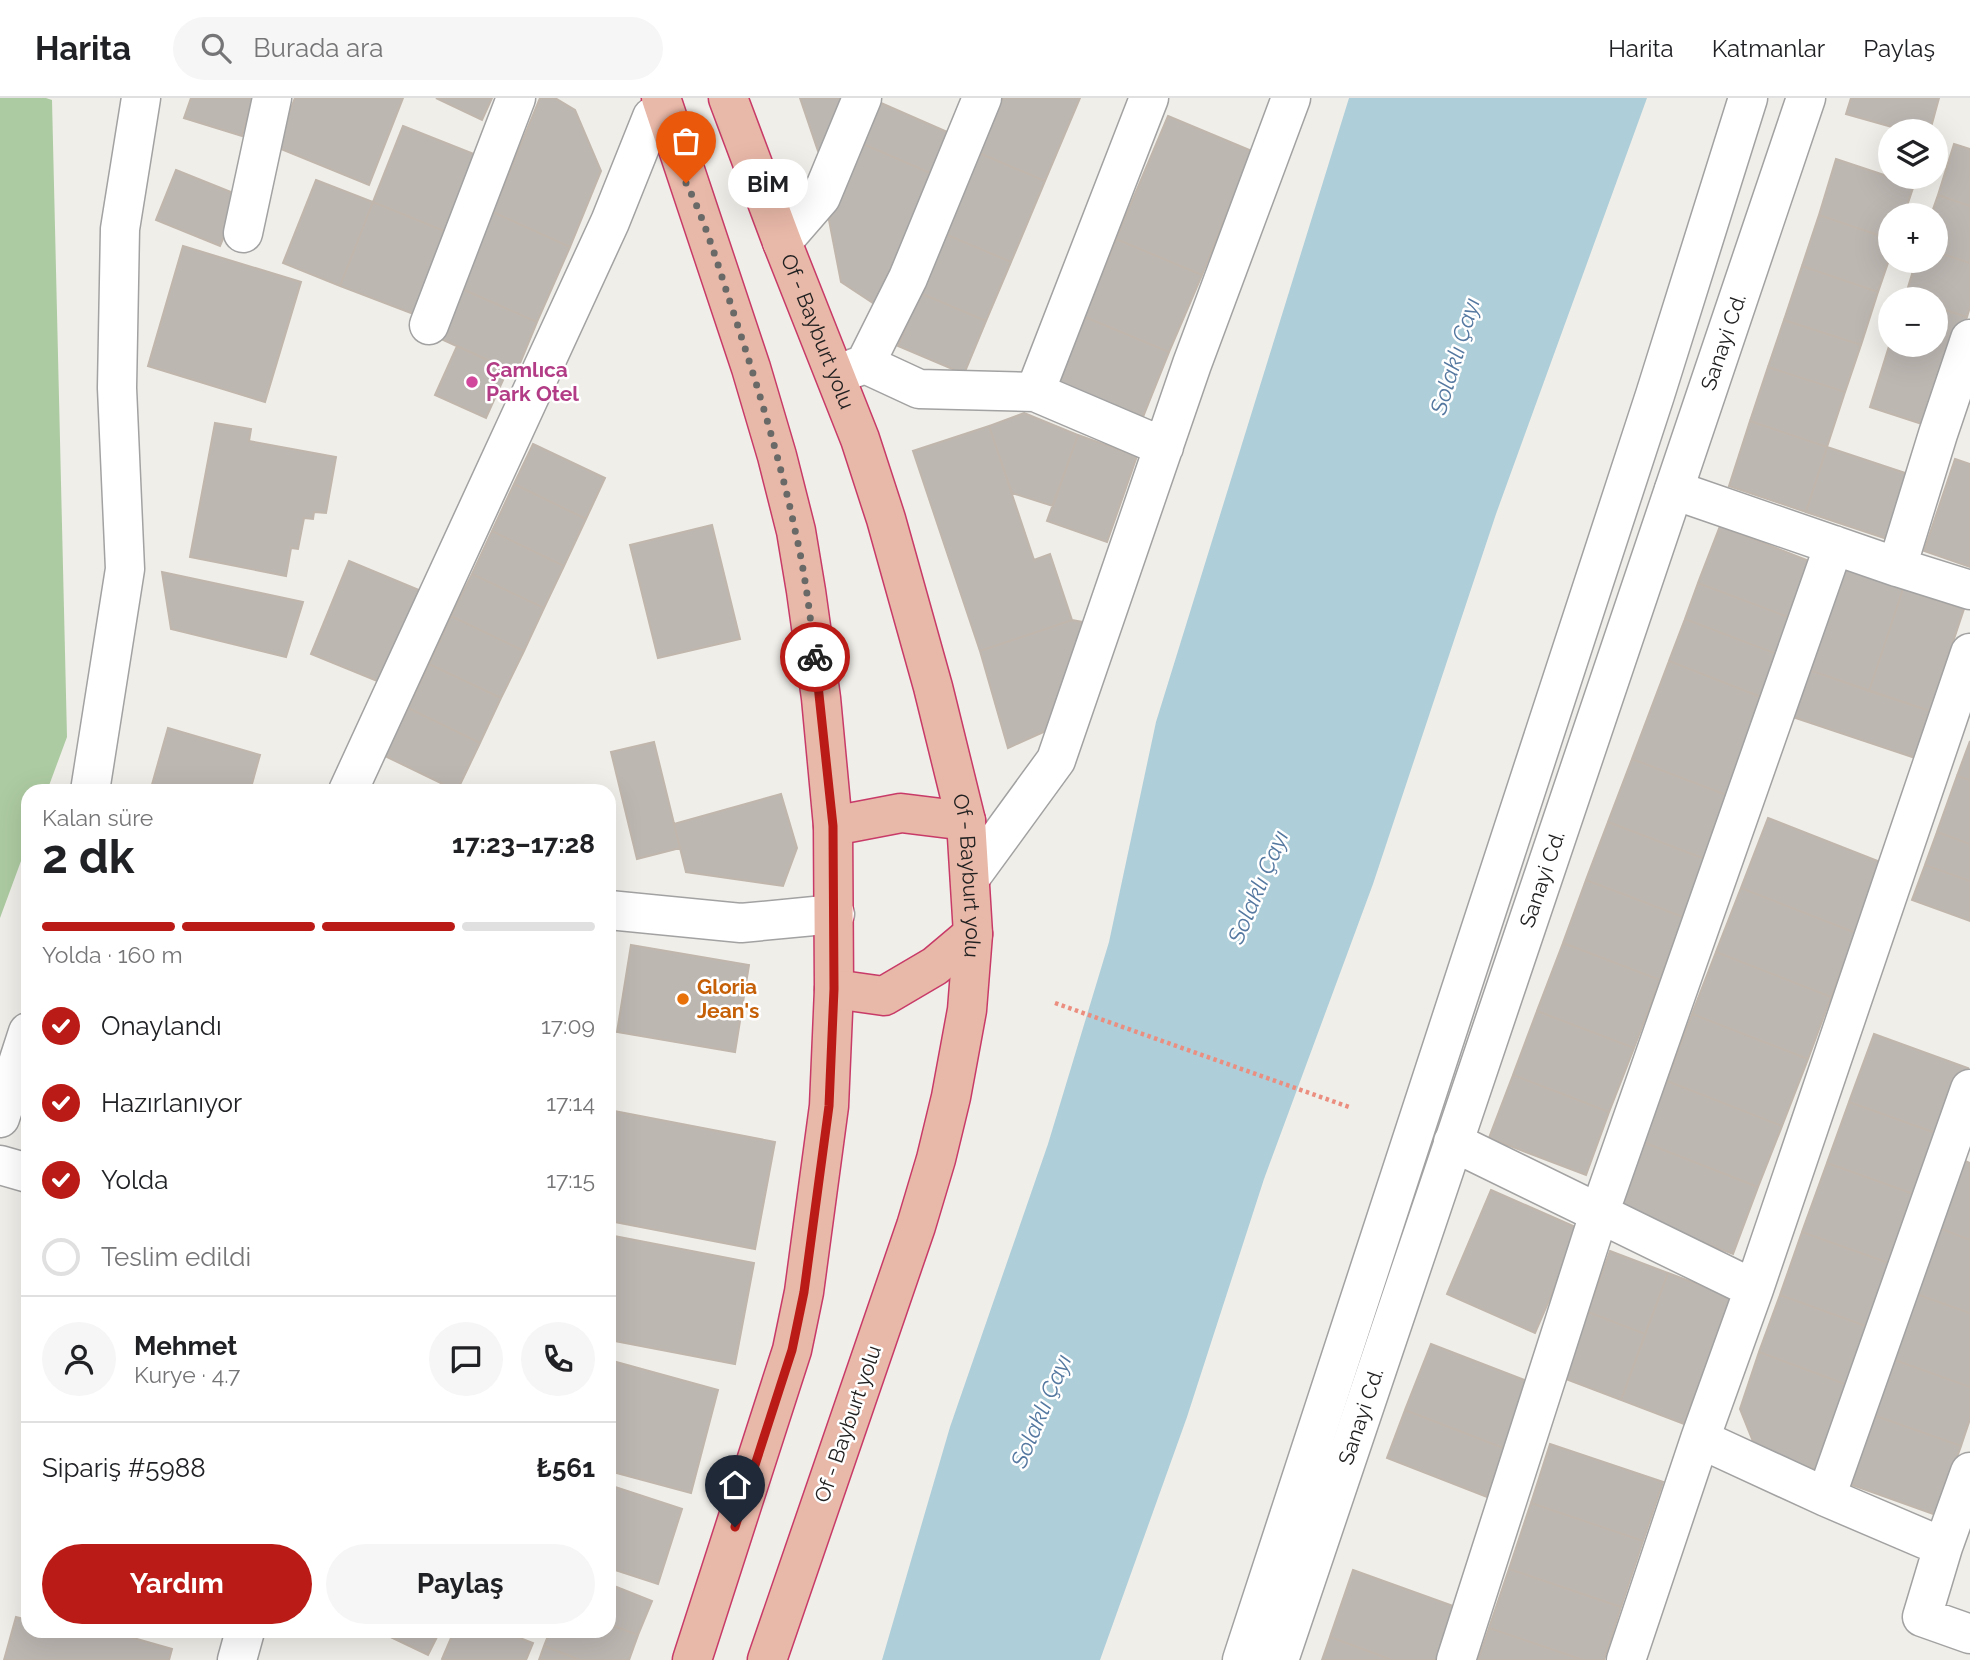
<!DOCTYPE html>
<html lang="tr">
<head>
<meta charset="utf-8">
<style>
	:root { --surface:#fff; --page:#f6f6f6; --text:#202124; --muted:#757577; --line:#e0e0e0; --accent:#bb1b16 }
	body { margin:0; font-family:Raleway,sans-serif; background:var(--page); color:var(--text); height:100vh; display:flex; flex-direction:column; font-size:26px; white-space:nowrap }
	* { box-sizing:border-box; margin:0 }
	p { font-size:23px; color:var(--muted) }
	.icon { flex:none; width:38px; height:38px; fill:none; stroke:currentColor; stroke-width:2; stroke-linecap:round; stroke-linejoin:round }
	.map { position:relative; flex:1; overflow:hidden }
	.details { position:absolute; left:21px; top:686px; width:595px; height:854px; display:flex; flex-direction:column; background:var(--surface); border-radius:21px; box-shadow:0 7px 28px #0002 }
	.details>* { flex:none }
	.controls { position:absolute; left:1878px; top:21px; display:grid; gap:14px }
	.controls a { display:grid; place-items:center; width:70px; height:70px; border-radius:50%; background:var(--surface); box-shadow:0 7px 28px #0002; font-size:35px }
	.pin { position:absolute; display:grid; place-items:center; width:60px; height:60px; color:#fff; margin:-72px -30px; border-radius:50% 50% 50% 0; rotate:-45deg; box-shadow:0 0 7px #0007 }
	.pin .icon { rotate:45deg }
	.courier { position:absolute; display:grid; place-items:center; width:70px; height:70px; margin:-35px; border:5px solid #bb1b16; border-radius:50%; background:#fff; color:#222; box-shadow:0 2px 9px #0007 }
	.bubble { position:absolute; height:49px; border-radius:24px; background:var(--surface); box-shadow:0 7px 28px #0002; font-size:23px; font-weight:700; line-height:49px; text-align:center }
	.headline em { font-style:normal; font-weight:700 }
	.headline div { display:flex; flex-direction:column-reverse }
	.headline { display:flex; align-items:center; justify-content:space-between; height:119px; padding:0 21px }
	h1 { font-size:46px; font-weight:700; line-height:52px }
	.bar { display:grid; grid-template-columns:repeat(4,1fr); gap:10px 7px; align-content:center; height:84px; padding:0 21px }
	.bar i { height:9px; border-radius:5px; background:var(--line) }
	.bar .on { background:var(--accent) }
	.bar p { grid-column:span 4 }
	.line { display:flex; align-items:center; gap:18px; padding:0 21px; border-top:2px solid var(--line) }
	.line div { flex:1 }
	.round { display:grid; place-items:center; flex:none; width:74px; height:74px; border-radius:37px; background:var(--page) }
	ol { padding:0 21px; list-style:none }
	li { display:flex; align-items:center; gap:21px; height:77px }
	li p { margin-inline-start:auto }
	li .icon { padding:7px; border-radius:50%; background:var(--accent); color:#fff; stroke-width:4 }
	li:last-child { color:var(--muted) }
	li i { width:38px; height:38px; border:4px solid var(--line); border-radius:50% }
	.button { display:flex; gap:14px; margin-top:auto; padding:14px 21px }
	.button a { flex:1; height:80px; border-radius:42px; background:var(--accent); color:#fff; font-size:28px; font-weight:700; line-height:80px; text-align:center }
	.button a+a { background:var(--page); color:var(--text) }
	header { display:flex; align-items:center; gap:42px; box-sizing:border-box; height:98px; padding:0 35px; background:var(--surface); border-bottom:2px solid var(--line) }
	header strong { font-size:33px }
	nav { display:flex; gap:38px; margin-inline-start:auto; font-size:24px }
	.search { width:490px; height:63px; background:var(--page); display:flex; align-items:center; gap:18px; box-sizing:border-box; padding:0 24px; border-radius:38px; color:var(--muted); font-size:26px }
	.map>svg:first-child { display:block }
	.forest { fill:#adcba2 }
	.water { fill:#aeced9 }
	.building { fill:#bdb7b2; stroke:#c0b6ac; stroke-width:2 }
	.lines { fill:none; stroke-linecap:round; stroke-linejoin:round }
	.minor-casing { stroke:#a2a2a2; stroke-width:41 }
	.tertiary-casing { stroke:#a2a2a2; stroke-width:41 }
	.trunk-casing { stroke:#c83b68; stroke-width:41 }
	.path { stroke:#eb8d7f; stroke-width:4.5; stroke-dasharray:3.5 3.5; stroke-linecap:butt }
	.minor { stroke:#fff; stroke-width:38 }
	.tertiary { stroke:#fff; stroke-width:38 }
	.trunk { stroke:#e8b8a8; stroke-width:38 }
	.done { stroke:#696967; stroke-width:7; stroke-dasharray:0 12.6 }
	.route { stroke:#bb1b16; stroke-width:9 }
	.hotel-dot { fill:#d1479c; stroke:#fff; stroke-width:2.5 }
	.food-dot { fill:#e8710a; stroke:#fff; stroke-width:2.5 }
	.labels { text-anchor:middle; stroke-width:5; stroke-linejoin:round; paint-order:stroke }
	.street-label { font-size:21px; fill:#212121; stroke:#fff }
	.hotel-label { font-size:21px; font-weight:bold; fill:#b23c85; stroke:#fff; text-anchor:start }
	.food-label { font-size:21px; font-weight:bold; fill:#c56008; stroke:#fff; text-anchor:start }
	.water-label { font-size:23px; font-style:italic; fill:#5478a0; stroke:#fff }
</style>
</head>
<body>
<header>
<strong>Harita</strong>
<div class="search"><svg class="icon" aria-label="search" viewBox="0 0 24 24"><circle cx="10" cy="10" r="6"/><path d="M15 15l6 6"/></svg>Burada ara</div>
<nav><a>Harita</a><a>Katmanlar</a><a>Paylaş</a></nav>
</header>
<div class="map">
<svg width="1970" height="1562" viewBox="0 0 1970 1562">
	<rect width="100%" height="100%" fill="#f0eee9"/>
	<path class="forest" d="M0,0H46L52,2L67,639L47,693H28V744L0,820Z"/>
	<path class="water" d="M1349,0H1647L1496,416L1373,786L1264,1081L1187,1319L1100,1562H882L950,1329L1048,1046L1109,844L1156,624Z"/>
	<path class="building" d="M191,0H253L242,38L184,20Z
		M295,0H403L369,87L276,49Z
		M436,0H492L482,22Z
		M540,0H555L575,12L601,73L570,149L493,114Z
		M800,0H850L825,60L818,53Z
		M1003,0H1080L1045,83L979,55Z
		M1851,0H1939L1930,33H1906L1846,16Z
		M881,5L952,36L935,77L863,46Z
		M1168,18L1252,53L1202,177L1116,141Z
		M403,28L479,58L449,135L373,104Z
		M863,46L935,77L879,209L841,184L829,122Z
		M1954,46L1970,51V108L1938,97Z
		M979,55L1045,83L1011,164L945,136Z
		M1836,61L1914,87L1904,117H1890V141L1819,117Z
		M176,72L241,98L220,148L156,122Z
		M316,82L373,104L340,188L283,165Z
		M1938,97L1970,108V165L1936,154V117H1931Z
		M373,104L449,135L416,217L340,188Z
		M493,114L570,149L537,224L462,191Z
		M1819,117L1890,141V159L1878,194L1802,168Z
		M945,136L1011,164L986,223L920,195Z
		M1116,141L1202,177L1169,254L1085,219Z
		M183,148L301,184L265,304L148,268Z
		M1936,154L1970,165V209L1967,219L1936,209V201H1911L1905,199L1916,163H1936Z
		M1802,168L1878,194L1861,247L1784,222Z
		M462,191L537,224L516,275L441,241Z
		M920,195L986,223L964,276L898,248Z
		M1936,209L1967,219L1931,329L1870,309L1890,245V247H1936Z
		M1085,219L1169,254L1143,319L1058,284Z
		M1784,222L1861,247L1845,294L1768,269Z
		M457,248L508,271L486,320L435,297Z
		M1768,269L1845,294L1827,349L1750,323Z
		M1024,315L1078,337L1053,408L1012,395L989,328Z
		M1750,323L1827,349L1806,414L1729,388Z
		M215,325L251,331L249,343L336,359L326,415L314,414L313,421L304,420L298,451L291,450L286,478L190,459Z
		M989,328L1034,462L1050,456L1072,522L980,553L913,353Z
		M1078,337L1137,358L1107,444L1047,423Z
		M533,346L605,380L586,421L514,386Z
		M1827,349L1911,377L1890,442L1806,414Z
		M1955,361L1970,366V469L1924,453Z
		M514,386L586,421L564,468L492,433Z
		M712,427L740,541L658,560L630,447Z
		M1720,428L1817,466L1796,522L1698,485Z
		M492,433L564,468L544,510L472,476Z
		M349,463L419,492L382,585L311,556Z
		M1839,469L1903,491L1869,593L1806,571Z
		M162,474L303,504L286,559L171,531Z
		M472,476L544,510L524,553L451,518Z
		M1698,485L1796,522L1782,558L1685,521Z
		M1903,491L1964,511L1930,613L1869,593Z
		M451,518L524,553L501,600L429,566Z
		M1685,521L1782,558L1766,601L1669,563Z
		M1072,522L1083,524L1048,632L1008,650L980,553Z
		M1669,563L1766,601L1729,698L1632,661Z
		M429,566L501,600L480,645L408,610Z
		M1806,571L1930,613L1915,660L1790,618Z
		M408,610L480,645L457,693L385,658Z
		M168,630L260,657L250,693H161L151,690Z
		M1970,643V682L1957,678Z
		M654,644L680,750L637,761L611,654Z
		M1632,661L1729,698L1705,761L1608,724Z
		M1957,678L1970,682V746L1937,734Z
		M781,696L797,750L783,788L686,774L674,726Z
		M1768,720L1883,765L1856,835L1741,790Z
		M1608,724L1705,761L1683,819L1586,782Z
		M1937,734L1970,746V783L1925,767Z
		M1925,767L1970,783V823L1912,802Z
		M1586,782L1683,819L1660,882L1563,845Z
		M1741,790L1856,835L1831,899L1716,854Z
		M1563,845L1660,882L1634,950L1537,913Z
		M631,847L749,867L735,954L617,934Z
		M1716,854L1831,899L1808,961L1692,916Z
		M1537,913L1634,950L1609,1014L1513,977Z
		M1692,916L1808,961L1782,1028L1667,983Z
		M1874,936L1968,970L1944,1038L1849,1004Z
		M1513,977L1609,1014L1586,1077L1489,1040Z
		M1667,983L1782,1028L1758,1089L1643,1044Z
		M1849,1004L1944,1038L1922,1099L1827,1065Z
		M609,1012L775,1044L755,1151L609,1123Z
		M1643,1044L1758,1089L1733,1156L1617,1111Z
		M1963,1062L1970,1065V1142L1939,1130Z
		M1827,1065L1922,1099L1897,1168L1802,1134Z
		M1491,1092L1580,1131L1535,1235L1447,1196Z
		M1939,1130L1970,1142V1215L1916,1196Z
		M1802,1134L1897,1168L1874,1231L1780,1197Z
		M609,1137L754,1165L735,1266L609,1242Z
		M1610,1153L1668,1175L1645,1236L1588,1214Z
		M1668,1175L1732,1199L1684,1326L1621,1302Z
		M1916,1196L1970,1215V1289L1892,1261Z
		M1780,1197L1874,1231L1853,1289L1759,1254Z
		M1588,1214L1645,1236L1621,1302L1563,1280Z
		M1431,1246L1532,1285L1506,1351L1405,1312Z
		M1759,1254L1853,1289L1822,1374L1756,1351L1740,1311Z
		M1892,1261L1970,1289V1321L1961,1348L1873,1317Z
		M609,1262L718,1292L691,1395L609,1373Z
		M1405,1312L1506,1351L1487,1399L1387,1360Z
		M1873,1317L1961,1348L1936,1417L1849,1386Z
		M1550,1346L1663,1384L1643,1443L1531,1405Z
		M609,1387L682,1411L658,1486L609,1470Z
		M1531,1405L1643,1443L1621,1509L1509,1471Z
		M1509,1471L1621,1509L1604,1562H1583L1489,1530Z
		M1353,1472L1459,1510L1440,1562H1392L1330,1539Z
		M609,1486L652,1503L638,1537L609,1526Z
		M16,1519L28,1522V1533H109L172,1551L169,1562H4Z
		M609,1526L638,1537L629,1562H580L544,1548L550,1533H609Z
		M1489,1530L1583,1562H1478Z
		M378,1533H440L428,1557Z
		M454,1533H502L533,1545L526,1562H444L442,1561Z
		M1330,1539L1392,1562H1322Z
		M544,1548L580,1562H539Z"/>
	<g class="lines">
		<defs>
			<path id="minor" d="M243,135L272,0
				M782,144L821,99L862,0
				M429,227L516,0
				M865,266L919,291L1035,294L1149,0
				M841,275L865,266L908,180L982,0
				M1035,294L1164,349
				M1674,392L1897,469L1970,492
				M1897,469L1938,336L1970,241
				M90,693L125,471L117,290L120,131L141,0
				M348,693L610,124L652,19
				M970,780L1056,662L1192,266L1291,0
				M609,812L741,825L835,816
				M0,1020L28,934
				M1453,1044L1754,1191
				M0,1067L28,1075
				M1700,1341L1826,1399L1943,1449
				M1970,1374L1943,1449L1922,1519L1970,1536
				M1826,1399L1970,991
				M237,1562L245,1533
				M1456,1562L1599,1116L1834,447
				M1626,1562L1700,1341L1754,1191L1970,555"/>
			<g id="tertiary">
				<path d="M1242,1562L1655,297L1748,0"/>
				<path id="s1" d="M1279,1562L1806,0"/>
			</g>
			<g id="trunk">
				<path d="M661,0L751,270L777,358L796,433L806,493L821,600L833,728L834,891L829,1008L804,1194L792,1252L692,1562"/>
				<path id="s2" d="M728,0L782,144L860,341L886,421L933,589L966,723L973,836L967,912L951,999L936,1061L916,1128L767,1562"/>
				<path d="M833,728L901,715L966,723"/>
				<path d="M834,891L884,898L935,868L973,836"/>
			</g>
		</defs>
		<use href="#minor" class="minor-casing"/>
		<use href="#tertiary" class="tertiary-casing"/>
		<use href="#trunk" class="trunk-casing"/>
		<path class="path" d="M1055,905L1349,1009"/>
		<use href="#minor" class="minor"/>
		<use href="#tertiary" class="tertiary"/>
		<use href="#trunk" class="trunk"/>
	</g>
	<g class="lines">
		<path class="done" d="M686,85C706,124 718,168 732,210C756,283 779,357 795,432C805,474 810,516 815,559"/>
		<path class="route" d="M735,1429L792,1252L804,1194L829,1008L834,891L833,728L815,559"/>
	</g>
	<circle class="hotel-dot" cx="472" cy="284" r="7"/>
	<circle class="food-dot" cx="683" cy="901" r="7"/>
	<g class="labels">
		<g class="street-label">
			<text dy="7" stroke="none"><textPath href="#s2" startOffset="250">Of - Bayburt yolu</textPath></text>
			<text dy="7" stroke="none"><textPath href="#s1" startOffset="1391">Sanayi Cd.</textPath></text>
			<text dy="7" stroke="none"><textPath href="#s2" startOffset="817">Of - Bayburt yolu</textPath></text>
			<text dy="7" stroke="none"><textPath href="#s1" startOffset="824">Sanayi Cd.</textPath></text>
			<text dy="7" stroke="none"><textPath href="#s1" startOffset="257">Sanayi Cd.</textPath></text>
			<text transform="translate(848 1326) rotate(-71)" y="7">Of - Bayburt yolu</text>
		</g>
		<g class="hotel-label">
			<text x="486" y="279">Çamlıca<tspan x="486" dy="24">Park Otel</tspan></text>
		</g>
		<g class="food-label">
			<text x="697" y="896">Gloria<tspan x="697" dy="24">Jean's</tspan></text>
		</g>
		<g class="water-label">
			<text transform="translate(1455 258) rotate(-73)" y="8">Solaklı Çayı</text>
			<text transform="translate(1258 789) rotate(-67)" y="8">Solaklı Çayı</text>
			<text transform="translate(1041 1313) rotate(-67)" y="8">Solaklı Çayı</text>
		</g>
	</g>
</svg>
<div class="controls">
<a><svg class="icon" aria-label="layers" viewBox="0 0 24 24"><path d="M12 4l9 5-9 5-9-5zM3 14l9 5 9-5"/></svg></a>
<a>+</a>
<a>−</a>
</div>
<div class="pin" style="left:686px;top:85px;background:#ea580c"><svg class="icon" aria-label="bag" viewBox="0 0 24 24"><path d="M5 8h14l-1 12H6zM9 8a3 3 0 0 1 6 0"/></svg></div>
<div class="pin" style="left:735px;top:1429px;background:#1f2937"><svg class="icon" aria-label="home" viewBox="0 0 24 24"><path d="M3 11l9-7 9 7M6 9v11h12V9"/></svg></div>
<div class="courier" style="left:815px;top:559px"><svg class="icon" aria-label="bike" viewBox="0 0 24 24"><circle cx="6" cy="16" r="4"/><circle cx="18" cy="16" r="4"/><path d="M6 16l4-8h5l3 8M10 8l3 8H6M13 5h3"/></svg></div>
<div class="bubble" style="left:728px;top:61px;width:80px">BİM</div>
<section class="details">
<div class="headline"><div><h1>2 dk</h1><p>Kalan süre</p></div><em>17:23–17:28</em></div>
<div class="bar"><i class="on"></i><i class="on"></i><i class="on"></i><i></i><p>Yolda · 160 m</p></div>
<ol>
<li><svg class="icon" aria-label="check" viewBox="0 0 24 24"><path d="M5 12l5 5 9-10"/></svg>Onaylandı<p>17:09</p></li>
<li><svg class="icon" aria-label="check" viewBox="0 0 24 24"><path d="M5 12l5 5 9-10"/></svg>Hazırlanıyor<p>17:14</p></li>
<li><svg class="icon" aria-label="check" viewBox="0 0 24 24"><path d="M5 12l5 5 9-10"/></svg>Yolda<p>17:15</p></li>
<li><i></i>Teslim edildi</li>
</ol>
<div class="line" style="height:126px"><a class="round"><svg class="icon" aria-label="person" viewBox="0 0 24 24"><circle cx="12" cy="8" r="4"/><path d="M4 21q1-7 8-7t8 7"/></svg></a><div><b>Mehmet</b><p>Kurye · 4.7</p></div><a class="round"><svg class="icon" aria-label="chat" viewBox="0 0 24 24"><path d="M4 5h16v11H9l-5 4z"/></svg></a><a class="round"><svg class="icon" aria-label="phone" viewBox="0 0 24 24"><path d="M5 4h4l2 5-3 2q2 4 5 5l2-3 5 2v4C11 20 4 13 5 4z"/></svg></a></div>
<div class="line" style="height:91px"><div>Sipariş #5988</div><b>₺561</b></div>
<div class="button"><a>Yardım</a><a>Paylaş</a></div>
</section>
</div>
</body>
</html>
